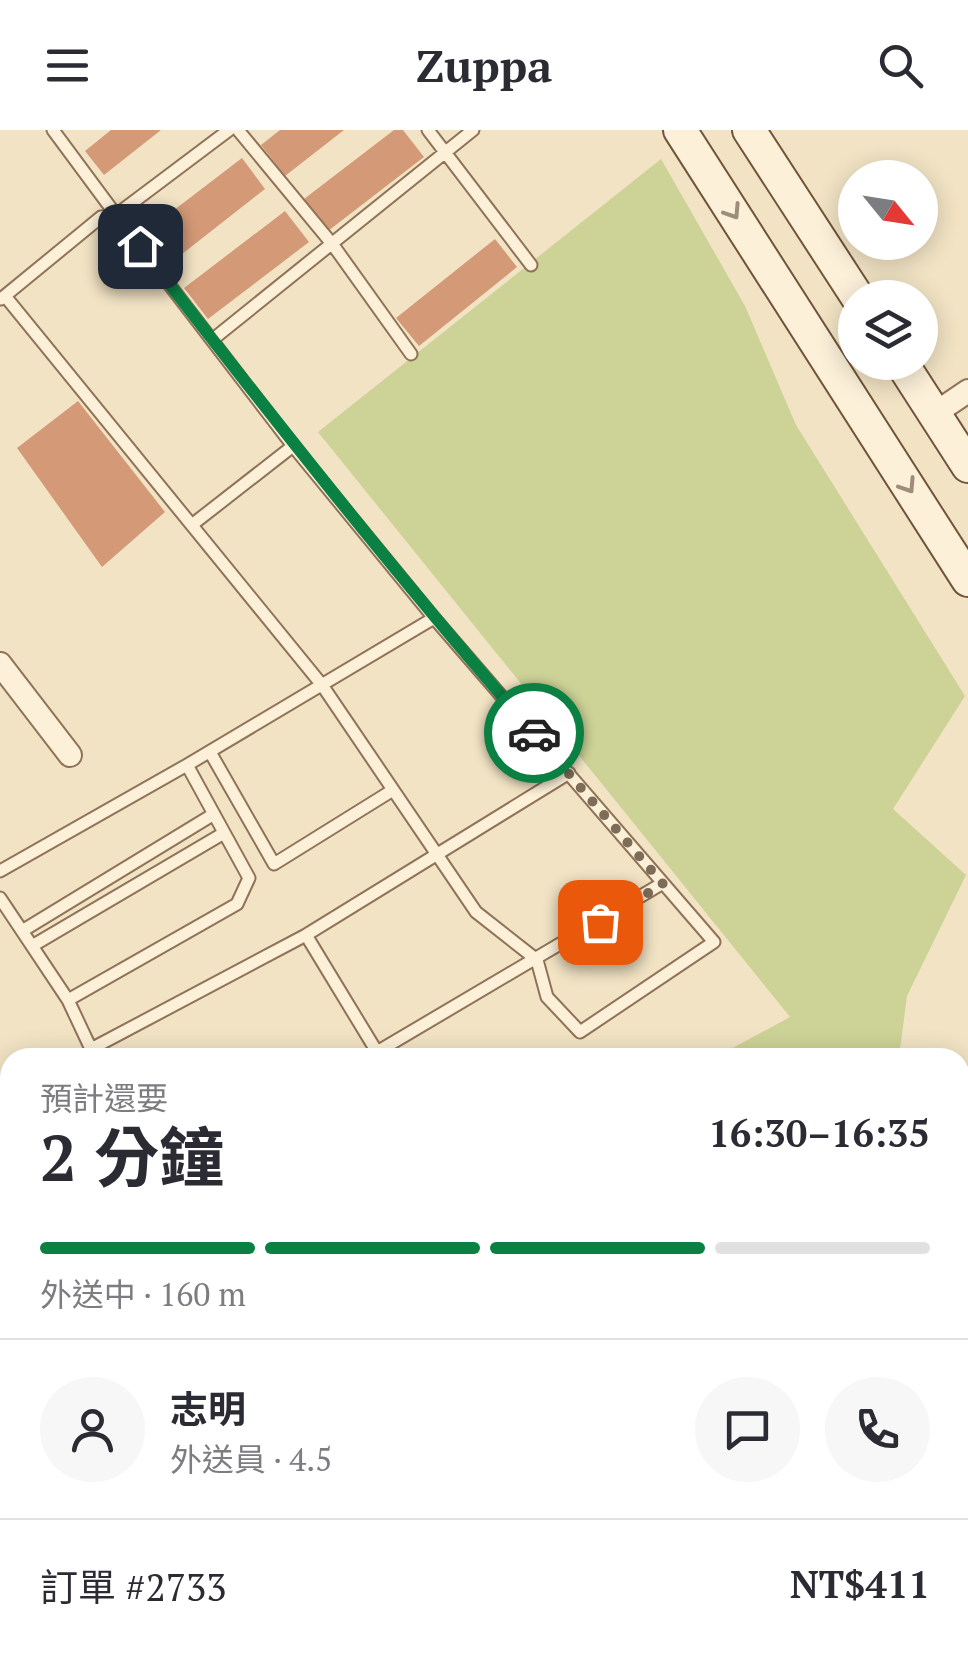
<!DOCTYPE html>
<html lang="zh-TW">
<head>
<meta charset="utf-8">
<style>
	:root { --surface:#fff; --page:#f7f7f7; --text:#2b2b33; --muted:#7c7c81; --line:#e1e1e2; --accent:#0b8043 }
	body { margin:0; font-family:"PT Serif","Noto Sans TC",serif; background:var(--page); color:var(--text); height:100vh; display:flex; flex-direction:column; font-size:38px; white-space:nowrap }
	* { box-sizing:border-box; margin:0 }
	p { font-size:32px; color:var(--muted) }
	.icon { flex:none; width:55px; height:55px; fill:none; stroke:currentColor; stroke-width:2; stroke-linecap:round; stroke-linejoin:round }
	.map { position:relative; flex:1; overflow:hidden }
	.panel { position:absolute; left:0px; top:918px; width:970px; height:622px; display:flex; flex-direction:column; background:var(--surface); border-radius:30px 30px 0 0; box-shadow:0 5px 25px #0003 }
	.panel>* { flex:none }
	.needle { width:65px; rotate:120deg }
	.fabs { position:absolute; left:838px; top:30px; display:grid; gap:20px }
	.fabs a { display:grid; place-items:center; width:100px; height:100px; border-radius:50%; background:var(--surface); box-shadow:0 5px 25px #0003; font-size:50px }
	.pin { position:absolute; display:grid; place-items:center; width:85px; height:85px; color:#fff; margin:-42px; border-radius:20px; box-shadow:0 5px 15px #0006 }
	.courier { position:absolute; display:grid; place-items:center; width:100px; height:100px; margin:-50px; border:8px solid #0b8043; border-radius:50%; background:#fff; color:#222; box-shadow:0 2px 12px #0007 }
	.overview em { font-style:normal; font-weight:700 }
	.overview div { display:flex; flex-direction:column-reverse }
	.overview { display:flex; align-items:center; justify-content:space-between; height:170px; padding:0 40px }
	h1 { font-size:65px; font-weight:700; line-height:75px }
	.bar { display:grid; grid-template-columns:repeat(4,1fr); gap:15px 10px; align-content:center; height:120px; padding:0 40px }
	.bar i { height:12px; border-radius:8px; background:var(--line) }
	.bar .active { background:var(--accent) }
	.bar p { grid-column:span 4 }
	.line { display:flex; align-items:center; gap:25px; padding:0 40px; border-top:2px solid var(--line) }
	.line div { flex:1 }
	.round { display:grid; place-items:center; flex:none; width:105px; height:105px; border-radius:52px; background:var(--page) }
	header { display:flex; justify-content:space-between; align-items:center; height:130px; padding:0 40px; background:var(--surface); font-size:45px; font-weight:700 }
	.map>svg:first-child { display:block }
	.green { fill:#cdd297 }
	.cemetery { fill:#c2c696 }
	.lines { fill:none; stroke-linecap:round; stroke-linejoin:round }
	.stream { stroke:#6c9589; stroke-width:8 }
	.building { fill:#d49a77 }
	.service-casing { stroke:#8f7358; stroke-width:15 }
	.minor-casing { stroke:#8f7358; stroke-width:26 }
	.secondary-casing { stroke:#71543b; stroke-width:36 }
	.service { stroke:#fcf0d9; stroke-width:11 }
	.minor { stroke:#fcf0d9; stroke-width:22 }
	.secondary { stroke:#fcf0d9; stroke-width:32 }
	.oneway { stroke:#9d8e7c }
	.done { stroke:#7d6c58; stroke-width:10; stroke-dasharray:0 18 }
	.route { stroke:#0b8043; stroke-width:12 }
</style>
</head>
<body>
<header><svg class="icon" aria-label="menu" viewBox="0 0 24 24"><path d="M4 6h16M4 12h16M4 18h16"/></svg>Zuppa<svg class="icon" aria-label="search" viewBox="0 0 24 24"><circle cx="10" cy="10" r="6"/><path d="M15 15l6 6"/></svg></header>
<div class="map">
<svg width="968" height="1539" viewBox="0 0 968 1539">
	<rect width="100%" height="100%" fill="#f2e3c4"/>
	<path class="green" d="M661,29L745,176L796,295L965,566L893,679L966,745L907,866L899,927H716L790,887L318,302Z
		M10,1279V1502H0V1281Z"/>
	<path class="cemetery" d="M968,1079V1273L960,1274V1082Z
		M0,1502H10V1530H199L206,1539H0Z
		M338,1530H528L517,1539H332Z"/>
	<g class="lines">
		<path class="stream" d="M960,1109L968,1111
			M0,1348L10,1361"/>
	</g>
	<path class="building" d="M111,0H161L104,45L85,21Z
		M280,0H344L285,46L261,15Z
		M394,0H403L424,27L328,101L304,69Z
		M242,28L265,59L168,135L144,103Z
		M285,81L309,112L208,189L184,158Z
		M495,109L517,137L419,216L396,188Z
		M78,271L165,382L102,437L17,318Z"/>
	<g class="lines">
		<defs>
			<path id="service" d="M238,0L333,115L411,224
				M428,0L531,135
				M5,166L322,555L476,782L537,830L547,867L580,902L714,812L434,488L293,316L116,85L229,0
				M1,169L101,87L116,85L53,0
				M212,210L473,0
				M193,394L293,316
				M210,622L274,734L393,660
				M0,741L187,635L434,488
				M0,768L68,870L91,919L306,805L377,922L663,753
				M22,801L214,684
				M306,805L569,643
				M32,816L224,703
				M68,870L237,774L249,748L187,635"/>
			<path id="minor" d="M934,284L968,261
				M0,534L70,625
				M0,987L10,1001"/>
			<path id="secondary" d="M680,0L968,450
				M749,0L858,168
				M901,232L968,336"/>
		</defs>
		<use href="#service" class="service-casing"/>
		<use href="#minor" class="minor-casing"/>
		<use href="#secondary" class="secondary-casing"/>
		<use href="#service" class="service"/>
		<use href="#minor" class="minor"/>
		<use href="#secondary" class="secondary"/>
	</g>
	<defs><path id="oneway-chevron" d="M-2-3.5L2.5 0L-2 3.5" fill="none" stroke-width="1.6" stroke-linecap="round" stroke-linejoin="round" transform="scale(2.5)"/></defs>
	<g class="oneway">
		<use href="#oneway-chevron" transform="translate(733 82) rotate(57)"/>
		<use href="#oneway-chevron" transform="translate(908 356) rotate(57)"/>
	</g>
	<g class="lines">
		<path class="done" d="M534,603L663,754L600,792"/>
		<path class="route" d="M140,116C268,282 397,446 534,603"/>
	</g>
</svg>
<div class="fabs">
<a><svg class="needle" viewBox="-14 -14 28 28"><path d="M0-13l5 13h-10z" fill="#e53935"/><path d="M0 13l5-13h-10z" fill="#7c7c81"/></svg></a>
<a><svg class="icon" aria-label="layers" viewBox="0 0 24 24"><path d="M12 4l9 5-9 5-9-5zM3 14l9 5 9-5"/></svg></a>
</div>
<div class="pin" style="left:600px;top:792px;background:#ea580c"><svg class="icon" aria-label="bag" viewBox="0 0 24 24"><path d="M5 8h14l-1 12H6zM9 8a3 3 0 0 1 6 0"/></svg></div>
<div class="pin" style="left:140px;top:116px;background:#1f2937"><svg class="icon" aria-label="home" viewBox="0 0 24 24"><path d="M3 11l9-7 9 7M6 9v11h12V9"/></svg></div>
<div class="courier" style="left:534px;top:603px"><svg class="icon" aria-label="car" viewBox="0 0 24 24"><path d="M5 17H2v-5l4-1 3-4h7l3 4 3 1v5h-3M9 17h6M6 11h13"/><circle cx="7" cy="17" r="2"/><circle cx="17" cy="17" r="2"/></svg></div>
<section class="panel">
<div class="overview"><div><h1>2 分鐘</h1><p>預計還要</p></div><em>16:30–16:35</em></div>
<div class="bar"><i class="active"></i><i class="active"></i><i class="active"></i><i></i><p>外送中 · 160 m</p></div>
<div class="line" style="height:180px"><a class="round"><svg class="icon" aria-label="person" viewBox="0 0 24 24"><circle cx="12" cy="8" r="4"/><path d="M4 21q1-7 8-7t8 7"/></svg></a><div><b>志明</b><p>外送員 · 4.5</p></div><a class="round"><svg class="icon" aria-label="chat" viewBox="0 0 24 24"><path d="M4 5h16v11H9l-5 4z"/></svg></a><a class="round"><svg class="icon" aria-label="phone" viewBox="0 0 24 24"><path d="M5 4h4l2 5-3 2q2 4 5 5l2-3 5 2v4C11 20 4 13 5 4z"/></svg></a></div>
<div class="line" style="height:130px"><div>訂單 #2733</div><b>NT$411</b></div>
</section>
</div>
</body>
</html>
